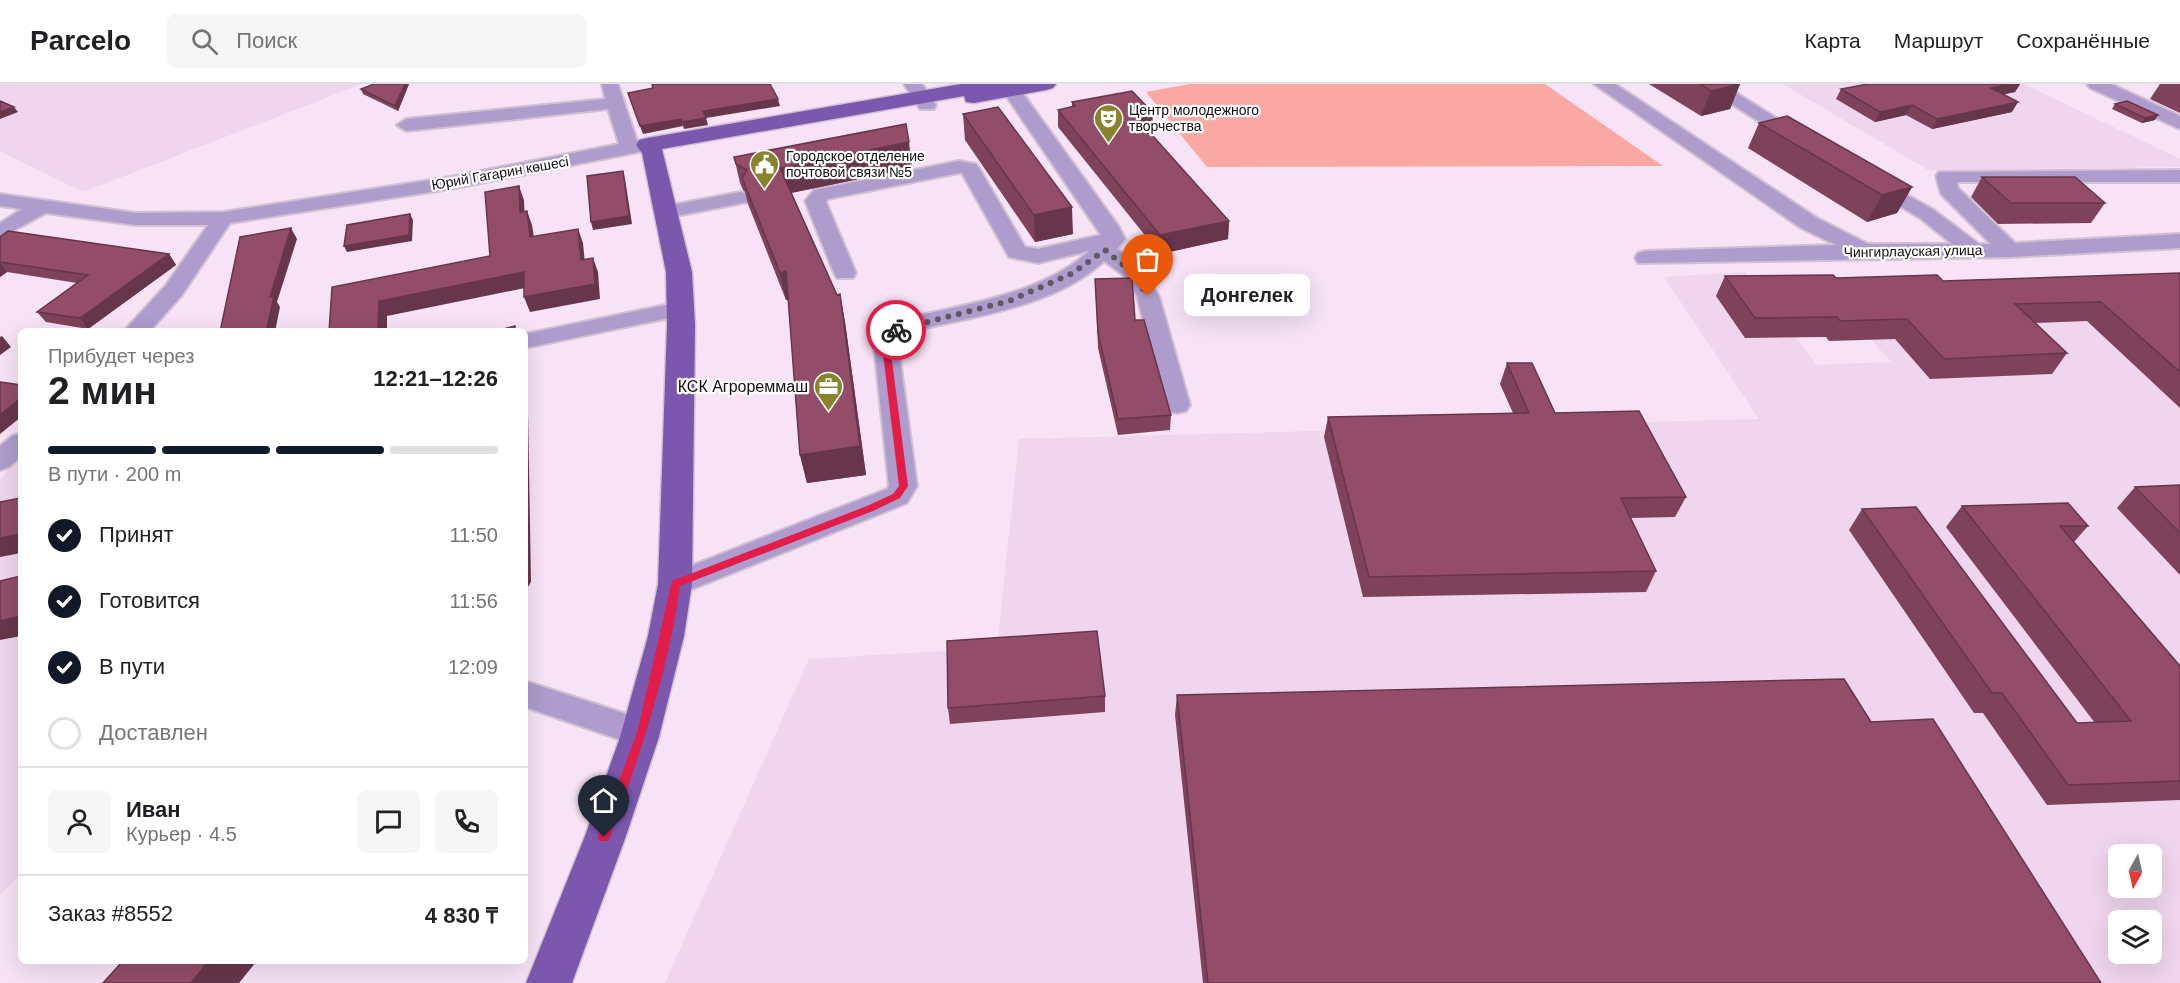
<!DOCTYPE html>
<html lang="ru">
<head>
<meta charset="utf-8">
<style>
	:root { --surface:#fff; --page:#f6f6f6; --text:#202124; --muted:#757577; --line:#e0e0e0; --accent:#111827 }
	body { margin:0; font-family:Arial,sans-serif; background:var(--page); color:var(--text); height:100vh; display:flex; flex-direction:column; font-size:22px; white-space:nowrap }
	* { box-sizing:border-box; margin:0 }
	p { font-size:20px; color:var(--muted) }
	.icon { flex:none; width:33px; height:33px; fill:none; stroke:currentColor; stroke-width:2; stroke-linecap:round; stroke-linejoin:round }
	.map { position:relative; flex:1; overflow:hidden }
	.details { position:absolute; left:18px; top:244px; width:510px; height:636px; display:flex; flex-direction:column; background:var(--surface); border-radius:9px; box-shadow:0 6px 24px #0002 }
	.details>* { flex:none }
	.needle { width:39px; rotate:188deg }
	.tools { position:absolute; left:2108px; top:760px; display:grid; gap:12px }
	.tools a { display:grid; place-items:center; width:54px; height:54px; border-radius:9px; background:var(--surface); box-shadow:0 6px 24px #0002; font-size:30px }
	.pin { position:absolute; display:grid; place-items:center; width:51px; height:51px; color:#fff; margin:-62px -26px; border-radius:50% 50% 50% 0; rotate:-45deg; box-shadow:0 0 6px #0007 }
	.pin .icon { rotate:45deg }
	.courier { position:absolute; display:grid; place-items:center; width:60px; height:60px; margin:-30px; border:4px solid #e11d48; border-radius:50%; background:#fff; color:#222; box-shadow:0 2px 8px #0007 }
	.bubble { position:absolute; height:42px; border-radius:9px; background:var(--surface); box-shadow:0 6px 24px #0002; font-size:20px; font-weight:700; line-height:42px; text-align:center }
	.summary em { font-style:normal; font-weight:700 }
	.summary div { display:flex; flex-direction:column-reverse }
	.summary { display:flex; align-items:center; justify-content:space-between; height:102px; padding:0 30px }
	h1 { font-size:39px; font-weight:700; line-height:45px }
	.bar { display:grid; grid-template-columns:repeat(4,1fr); gap:9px 6px; align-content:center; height:72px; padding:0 30px }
	.bar i { height:8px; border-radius:4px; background:var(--line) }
	.bar .current { background:var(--accent) }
	.bar p { grid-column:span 4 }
	.line { display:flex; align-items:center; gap:15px; padding:0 30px; border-top:2px solid var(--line) }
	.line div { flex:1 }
	.round { display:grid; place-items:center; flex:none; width:63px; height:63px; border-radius:9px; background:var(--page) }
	ol { padding:0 30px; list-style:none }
	li { display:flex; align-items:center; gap:18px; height:66px }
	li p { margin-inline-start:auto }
	li .icon { padding:6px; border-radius:50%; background:var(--accent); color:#fff; stroke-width:4 }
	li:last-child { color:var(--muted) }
	li i { width:33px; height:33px; border:3px solid var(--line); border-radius:50% }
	header { display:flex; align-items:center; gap:36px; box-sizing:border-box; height:84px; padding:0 30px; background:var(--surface); border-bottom:2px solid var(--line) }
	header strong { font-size:28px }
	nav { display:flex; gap:33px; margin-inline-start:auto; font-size:21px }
	.search { width:420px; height:54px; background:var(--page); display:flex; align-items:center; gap:15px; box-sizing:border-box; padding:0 21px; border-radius:9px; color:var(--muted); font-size:22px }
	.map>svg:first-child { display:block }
	.built { fill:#efd5ee; fill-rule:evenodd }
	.green { fill:#faa8a3 }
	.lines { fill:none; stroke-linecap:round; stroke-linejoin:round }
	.minor-casing { stroke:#d2c0d2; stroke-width:4 }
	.major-casing { stroke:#d2c0d2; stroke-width:3 }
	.minor { fill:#ad9ccc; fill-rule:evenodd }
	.major { fill:#7b57ae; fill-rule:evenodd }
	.wall { fill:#7e425a }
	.shaded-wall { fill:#67364a }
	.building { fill:#934d69; stroke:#67364a; stroke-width:1.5 }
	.route { fill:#e11d48 }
	.done { stroke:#625762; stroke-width:6; stroke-dasharray:0 10.8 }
	.labels { text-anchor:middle; stroke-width:4.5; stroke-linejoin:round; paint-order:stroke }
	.far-poi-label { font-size:14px; fill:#120c12; stroke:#fff; text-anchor:start }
	.far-street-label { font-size:14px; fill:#120c12; stroke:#fff }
	.poi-label { font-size:16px; fill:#120c12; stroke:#fff; text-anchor:end }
</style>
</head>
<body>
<header>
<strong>Parcelo</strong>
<div class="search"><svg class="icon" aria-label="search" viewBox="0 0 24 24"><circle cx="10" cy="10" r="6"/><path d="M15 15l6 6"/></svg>Поиск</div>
<nav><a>Карта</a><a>Маршрут</a><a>Сохранённые</a></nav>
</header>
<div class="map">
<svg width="2180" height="899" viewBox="0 0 2180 899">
	<rect width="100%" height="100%" fill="#f7e2f6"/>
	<path class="built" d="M0,0H362L83,108L0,67Z
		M1783,0H2024L2180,75V83L1928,86Z
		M1745,188L1817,281L1891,278L1828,206L2180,199V899H665L809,575L997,564L1019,355L1759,335L1664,193ZM2118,771H2151V804H2118ZM2118,837H2151V870H2118Z
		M21,375V790L0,811V396L16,376Z"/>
	<path class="green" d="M1190,0H1545L1663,82L1207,83L1146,8Z"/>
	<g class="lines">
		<defs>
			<path id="minor" d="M602,0H618L637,57H654L657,61L654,65L450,105L230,139L182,211L149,248H123L166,201L208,141H136L46,129L0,154V139L22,125L0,122V110L136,129L223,128L450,93L619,60L608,25L406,47L397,41L406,35L605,15Z
				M904,0H922L936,21L934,25H920Z
				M998,0H1016L1119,143L1125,155L1117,165L1140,183L1159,212L1190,321L1186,327L1177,329L1168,327L1164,321L1137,212L1124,192L1104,177C1057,222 969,234 907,248L900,254L898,261L917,402L907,419L685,508L675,511L665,508L660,500L665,492L887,405L889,402L874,261L881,246L891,238C953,222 1040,213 1089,167L1038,179L1009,173L962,89H959L828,115L826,118L856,189L853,194H837L834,189L805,117L814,106L959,77L976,80L979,84L1025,163L1038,165L1101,151Z
				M1594,0H1615L1817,134L1868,160H1952L1920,134L1864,101L1861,97L1864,93L1871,91L1934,126L1979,160H1991L1941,110L1936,92L1939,88L2180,86V98H1957L1958,104L2015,159L2180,150V164L2010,173L1638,179L1635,174L1638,169L1646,167L1836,161L1801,144Z
				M1700,0H1722L1813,57L1803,63L1796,61Z
				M2087,0H2111L2180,32V45L2090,4Z
				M741,108L748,110L751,114L748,118L666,134L659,132L655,128L659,124L666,122Z
				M680,218L688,220L692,225L688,230L525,264V250Z
				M21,349V373L9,383L0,386V362L12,352Z
				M525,597L654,639L659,649L654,659L642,663L525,623Z"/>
			<path id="major" d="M961,0H1056L1053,4L1046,6L974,19L966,18L964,12L662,65L692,188L695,241L692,500L684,552L659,653L626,752L572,899H526L585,752L620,653L648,552L658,500L667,241L666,188L642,69L636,61L639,56L647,54Z"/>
		</defs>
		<use href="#minor" class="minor-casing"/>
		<use href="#major" class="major-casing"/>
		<use href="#minor" class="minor"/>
		<use href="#major" class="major"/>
	</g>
	<path class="wall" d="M409,0L398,27L363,10L361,5Z
		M1649,0H1740L1730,25L1701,32Z
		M1868,0H2020L2015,8L2004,10L2012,28L1932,45L1906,31L1875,38L1836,15L1841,5Z
		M2160,0H2180V29L2150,15Z
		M1072,18L1152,46L1148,47L1229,137L1228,155L1160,170L1058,43V26L1072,23Z
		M2115,20L2155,36L2142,39L2112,25Z
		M963,30L1073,150L1035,158L965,56Z
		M1759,39L1912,103L1897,129L1867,138L1748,64Z
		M734,73L912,84L791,109L837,211L840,210L845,238L866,391L807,399L800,371L788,216H786L748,120L745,108L743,106L740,99Z
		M1982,93L2105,119L2091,139L1998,140L1971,113Z
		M0,153L169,170L176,181L88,245L46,238L37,228L77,199L7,188L0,193Z
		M2180,189V324L2087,237L2035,239L2067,269L2052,290L1930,295L1895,255L1829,257L1826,253L1745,254L1716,212L1725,192L1943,197Z
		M1095,195L1135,236L1171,331L1170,346L1118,351L1098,264Z
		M1507,279L1555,329L1686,413L1675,433L1630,434L1656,487L1646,508L1363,513L1324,353L1328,333L1513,329L1500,300Z
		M2180,401V491L2117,424L2135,403Z
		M1962,422L2088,442L2074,458L2180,582V716L2047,721L1983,629H1974L1849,446L1862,425L2077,639H2095L1946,443Z
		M1177,611L1871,638L2101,899H1203L1175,631Z
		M1105,612V628L950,640L948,624Z"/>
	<path class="shaded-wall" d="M405,0H409L398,27L395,22Z
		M1740,0L1730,25L1701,32L1711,7Z
		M2011,0H2020L2015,8L1986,14L1991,4Z
		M778,15L780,22L706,34L708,41L684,45L682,38L703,27Z
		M2018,18L2012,28L1932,45L1937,35Z
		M1912,21L1906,31L1875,38L1880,28Z
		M14,23L18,28L0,35V28Z
		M1153,29L1152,46L1135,49V32Z
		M2158,31L2155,36L2142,39L2145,34Z
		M681,35L683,42L643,50L640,42Z
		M909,58L912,84L786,110L780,84Z
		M623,87L625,95L632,140L593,146L591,138Z
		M519,102L524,116L525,143L520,128Z
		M1912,103L1897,129L1867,138L1882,111Z
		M1072,123L1073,150L1035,158L1034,131Z
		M527,127L532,141L536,167L530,153Z
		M410,130L413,136L412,157L347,168L344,162Z
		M1229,137L1228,155L1160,170V151Z
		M291,144L297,155L277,218L280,223L275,248H266L270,213Z
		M578,145L583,159L586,190L581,176Z
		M169,170L176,181L88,245L80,234Z
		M593,174L598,188L600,215L530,228L524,213Z
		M0,179L7,188L0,193Z
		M786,187L792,215L786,216L780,189Z
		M524,188L530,203L387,232V248H378L379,217Z
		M840,210L845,238L866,391L807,399L800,371Z
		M2,252L11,263L0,271V253Z
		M525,266L527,270L531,498L525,508Z
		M21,314V333L0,350V331Z
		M21,450V469L0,473V454Z
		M21,532V552L0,556V537Z
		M208,878H256L239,899H191Z"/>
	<path class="building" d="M374,0H405L395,22L361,5Z
		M652,0H770L778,15L703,27L706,34L682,38L681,35L640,42L628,9L653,4Z
		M1700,0H1740L1711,7Z
		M1868,0H2011L1991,4L2018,18L1937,35L1912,21L1880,28L1841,5Z
		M1132,7L1153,29L1135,32L1229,137L1160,151L1058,26L1075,22L1072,18Z
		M0,17L14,23L0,28Z
		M2127,17L2158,31L2145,34L2115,20Z
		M998,23L1072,123L1034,131L963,30Z
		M1787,32L1912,103L1882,111L1759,39Z
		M906,40L909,58L780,84L837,211L840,210L860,362L800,371L786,187L780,189L742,94L747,86L736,80L734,73Z
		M623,87L629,132L591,138L587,92Z
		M1982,93H2075L2105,119H2011Z
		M519,102L520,128L527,127L530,153L578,145L581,176L593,174L595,200L524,213V188L379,217L378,248H329L332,203L490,172L485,108Z
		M410,130L409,151L344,162L347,141Z
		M291,144L270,213L274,212L266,248H220L240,153Z
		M8,147L169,170L80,234L37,228L88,191L0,178V153Z
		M2180,189V288L2101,218L2015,220L2067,269L1944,275L1907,235L1840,237L1837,233L1755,234L1725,192L1833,191L1836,194L1937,191L1943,197Z
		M1132,194L1135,236H1144L1171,331L1118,335L1098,249L1095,195Z
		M515,242V248H492Z
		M1507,279H1532L1555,329L1639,327L1686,413L1621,414L1656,487L1369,493L1328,333L1529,329Z
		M0,298L21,301V314L0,331Z
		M2180,401V449L2135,403Z
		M21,414V450L0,454V418Z
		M2068,419L2088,442H2060L2180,582V697L2068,701L2002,609H1992L1862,425L1916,423L2077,639L2131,637L1962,422Z
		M21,492V532L0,537V497Z
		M1097,547L1105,612L948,624L947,557Z
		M1844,595L1871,638L1933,635L2101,899H1208L1177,611Z
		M122,878H208L191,899H103Z"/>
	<path class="route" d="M896,243L900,246L893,252L890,261L908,402L900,414L873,427L680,502C668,590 640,670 610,753L608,757H599L598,753L637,649L672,497L867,422L893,410L899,402L882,261L886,249Z"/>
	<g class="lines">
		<path class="done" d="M896,246L1009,217L1071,190L1105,166L1132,188L1148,212"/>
	</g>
	<defs>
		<symbol id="theatre-pin" viewBox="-11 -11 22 30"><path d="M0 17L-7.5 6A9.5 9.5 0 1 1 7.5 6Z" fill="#89832b" stroke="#fff"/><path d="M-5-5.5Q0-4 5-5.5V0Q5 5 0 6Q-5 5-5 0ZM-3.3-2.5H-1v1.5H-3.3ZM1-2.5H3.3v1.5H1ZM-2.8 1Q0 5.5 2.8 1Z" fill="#fff"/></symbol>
		<symbol id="civic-pin" viewBox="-11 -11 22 30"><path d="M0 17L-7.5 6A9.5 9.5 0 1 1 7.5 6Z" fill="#89832b" stroke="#fff"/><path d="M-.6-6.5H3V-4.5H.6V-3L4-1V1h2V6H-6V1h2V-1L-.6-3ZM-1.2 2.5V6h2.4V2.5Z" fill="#fff"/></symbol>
		<symbol id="office-pin" viewBox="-11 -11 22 30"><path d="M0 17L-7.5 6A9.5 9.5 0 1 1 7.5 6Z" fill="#89832b" stroke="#fff"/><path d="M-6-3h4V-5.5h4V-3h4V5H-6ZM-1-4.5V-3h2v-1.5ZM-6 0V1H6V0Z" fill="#fff"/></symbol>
	</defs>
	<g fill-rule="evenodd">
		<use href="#theatre-pin" x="1092" y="18" width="33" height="45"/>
		<use href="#civic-pin" x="748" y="64" width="33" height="45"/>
		<use href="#office-pin" x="812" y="286" width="33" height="45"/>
	</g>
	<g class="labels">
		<g class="far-poi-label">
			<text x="1129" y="31">Центр молодежного<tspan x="1129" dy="16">творчества</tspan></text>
			<text x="786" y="77">Городское отделение<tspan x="786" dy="16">почтовой связи №5</tspan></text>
		</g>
		<g class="far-street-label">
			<text transform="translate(500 89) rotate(-10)" y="5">Юрий Гагарин көшесі</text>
			<text transform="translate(1913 167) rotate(-1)" y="5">Чингирлауская улица</text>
		</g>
		<g class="poi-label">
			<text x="808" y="308">КСК Агрореммаш</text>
		</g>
	</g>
</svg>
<div class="tools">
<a><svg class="needle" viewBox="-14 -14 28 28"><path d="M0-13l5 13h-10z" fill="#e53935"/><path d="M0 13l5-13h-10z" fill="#757577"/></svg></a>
<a><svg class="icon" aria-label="layers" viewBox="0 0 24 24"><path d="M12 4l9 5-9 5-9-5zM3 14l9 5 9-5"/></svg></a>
</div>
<div class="pin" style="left:1148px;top:212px;background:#ea580c"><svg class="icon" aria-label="bag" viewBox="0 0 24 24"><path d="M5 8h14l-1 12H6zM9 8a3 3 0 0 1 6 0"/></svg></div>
<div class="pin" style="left:604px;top:753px;background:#1f2937"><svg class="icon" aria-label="home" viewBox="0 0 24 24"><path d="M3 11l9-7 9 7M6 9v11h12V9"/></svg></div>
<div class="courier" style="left:896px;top:246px"><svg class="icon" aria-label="bike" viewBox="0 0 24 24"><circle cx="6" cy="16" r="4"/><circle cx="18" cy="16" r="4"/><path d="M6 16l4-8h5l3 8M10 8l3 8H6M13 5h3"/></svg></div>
<div class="bubble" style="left:1184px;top:190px;width:126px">Донгелек</div>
<section class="details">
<div class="summary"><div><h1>2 мин</h1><p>Прибудет через</p></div><em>12:21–12:26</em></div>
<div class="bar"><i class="current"></i><i class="current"></i><i class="current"></i><i></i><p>В пути · 200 m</p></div>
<ol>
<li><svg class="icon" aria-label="check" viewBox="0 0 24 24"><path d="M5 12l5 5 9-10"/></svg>Принят<p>11:50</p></li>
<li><svg class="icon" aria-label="check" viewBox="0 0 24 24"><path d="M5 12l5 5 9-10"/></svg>Готовится<p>11:56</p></li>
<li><svg class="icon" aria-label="check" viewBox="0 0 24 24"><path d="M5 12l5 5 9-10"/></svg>В пути<p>12:09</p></li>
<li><i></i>Доставлен</li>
</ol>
<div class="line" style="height:108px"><a class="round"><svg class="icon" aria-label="person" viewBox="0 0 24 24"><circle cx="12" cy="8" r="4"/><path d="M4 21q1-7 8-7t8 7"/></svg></a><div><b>Иван</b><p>Курьер · 4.5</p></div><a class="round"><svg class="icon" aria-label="chat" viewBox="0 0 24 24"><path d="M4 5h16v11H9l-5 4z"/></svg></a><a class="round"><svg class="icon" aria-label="phone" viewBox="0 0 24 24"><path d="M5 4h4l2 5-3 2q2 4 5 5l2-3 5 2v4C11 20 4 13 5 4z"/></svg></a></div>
<div class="line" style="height:78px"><div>Заказ #8552</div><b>4 830 ₸</b></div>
</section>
</div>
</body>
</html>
